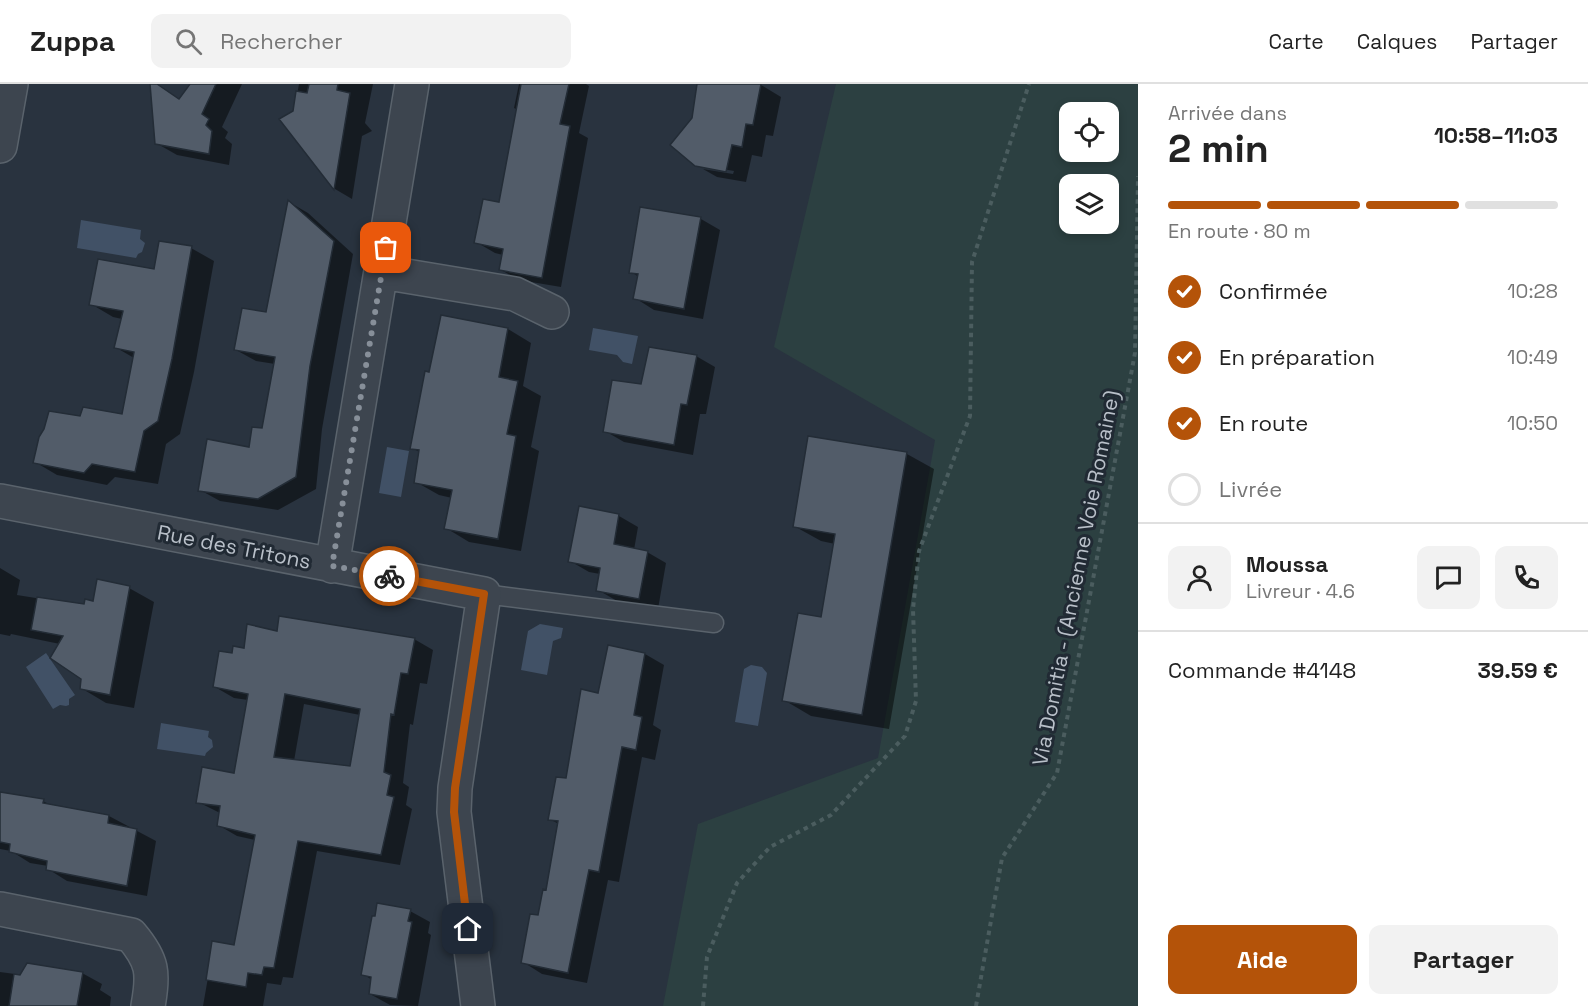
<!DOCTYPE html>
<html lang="fr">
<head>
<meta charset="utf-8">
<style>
	:root { --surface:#fff; --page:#f2f2f2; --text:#222; --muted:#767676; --line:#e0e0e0; --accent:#b45309 }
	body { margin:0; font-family:"Space Grotesk",sans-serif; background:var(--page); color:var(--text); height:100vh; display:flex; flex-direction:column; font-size:22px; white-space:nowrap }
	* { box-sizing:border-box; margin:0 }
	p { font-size:20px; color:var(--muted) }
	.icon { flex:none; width:33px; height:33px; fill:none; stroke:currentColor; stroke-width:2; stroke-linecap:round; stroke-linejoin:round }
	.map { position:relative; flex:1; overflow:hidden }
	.details { display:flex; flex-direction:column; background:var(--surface); width:450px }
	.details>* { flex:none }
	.tools { position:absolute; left:1059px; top:18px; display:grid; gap:12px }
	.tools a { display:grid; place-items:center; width:60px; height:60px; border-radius:12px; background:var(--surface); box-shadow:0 3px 9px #0003; font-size:30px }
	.pin { position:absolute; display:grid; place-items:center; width:51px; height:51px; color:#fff; margin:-26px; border-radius:12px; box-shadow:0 3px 9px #0006 }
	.courier { position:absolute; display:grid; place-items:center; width:60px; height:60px; margin:-30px; border:4px solid #b45309; border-radius:50%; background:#fff; color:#222; box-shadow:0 2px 8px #0007 }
	.headline em { font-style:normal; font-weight:800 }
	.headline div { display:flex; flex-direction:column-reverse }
	.headline { display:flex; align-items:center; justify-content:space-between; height:102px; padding:0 30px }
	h1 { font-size:39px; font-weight:800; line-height:45px }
	.bar { display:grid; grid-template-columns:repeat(4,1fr); gap:9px 6px; align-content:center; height:72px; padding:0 30px }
	.bar i { height:8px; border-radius:4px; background:var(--line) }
	.bar .on { background:var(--accent) }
	.bar p { grid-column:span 4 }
	.line { display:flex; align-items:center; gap:15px; padding:0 30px; border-top:2px solid var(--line) }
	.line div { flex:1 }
	.round { display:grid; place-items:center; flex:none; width:63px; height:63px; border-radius:12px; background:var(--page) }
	ol { padding:0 30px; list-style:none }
	li { display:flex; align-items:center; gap:18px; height:66px }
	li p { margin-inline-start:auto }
	li .icon { padding:6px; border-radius:50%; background:var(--accent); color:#fff; stroke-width:4 }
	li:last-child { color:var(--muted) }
	li i { width:33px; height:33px; border:3px solid var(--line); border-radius:50% }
	.primary-button { display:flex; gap:12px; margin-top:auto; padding:12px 30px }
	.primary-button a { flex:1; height:69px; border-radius:12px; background:var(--accent); color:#fff; font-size:24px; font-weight:800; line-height:69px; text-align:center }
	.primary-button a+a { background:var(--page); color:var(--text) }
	header { display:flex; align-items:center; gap:36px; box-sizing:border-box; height:84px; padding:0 30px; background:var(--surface); border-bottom:2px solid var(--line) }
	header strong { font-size:28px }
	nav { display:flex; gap:33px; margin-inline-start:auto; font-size:21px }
	.search { width:420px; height:54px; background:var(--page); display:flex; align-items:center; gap:15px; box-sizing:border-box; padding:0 21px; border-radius:12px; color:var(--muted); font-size:22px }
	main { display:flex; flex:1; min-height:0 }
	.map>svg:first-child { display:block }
	.green { fill:#2c4041; fill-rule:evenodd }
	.water { fill:#415166 }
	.shadow { fill:#0007; fill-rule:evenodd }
	.building { fill:#525c69; stroke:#232c36; stroke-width:1.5; fill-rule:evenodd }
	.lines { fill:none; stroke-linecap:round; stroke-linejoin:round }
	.service-casing { stroke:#5a636c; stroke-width:21 }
	.minor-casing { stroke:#5a636c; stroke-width:36 }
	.path { stroke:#4b5d5f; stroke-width:4; stroke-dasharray:4.5 4.5; stroke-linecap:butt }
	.service { stroke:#3d454f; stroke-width:18 }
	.minor { stroke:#3d454f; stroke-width:33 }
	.done { stroke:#878f99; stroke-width:6; stroke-dasharray:0 10.8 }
	.route { stroke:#b45309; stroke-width:8 }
	.labels { text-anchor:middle; stroke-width:6; stroke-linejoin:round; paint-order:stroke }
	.street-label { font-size:21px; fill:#b9c0c9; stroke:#212a34 }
</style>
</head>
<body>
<header>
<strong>Zuppa</strong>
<div class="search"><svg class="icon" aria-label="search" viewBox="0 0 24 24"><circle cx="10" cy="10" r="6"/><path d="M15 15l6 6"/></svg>Rechercher</div>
<nav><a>Carte</a><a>Calques</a><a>Partager</a></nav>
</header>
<main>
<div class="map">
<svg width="1138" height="922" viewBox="0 0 1138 922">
	<rect width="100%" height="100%" fill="#29333f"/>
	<path class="green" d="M836,0H1138V922H663L698,740L878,674L935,356L774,263ZM1070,28H1108V68H1070ZM1070,100H1108V140H1070Z"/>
	<path class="water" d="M81,136L141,146L140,155L145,159L142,168L138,170L136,174L77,164Z
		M593,244L638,252L632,280L623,278L617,271L589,266Z
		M387,363L409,367L401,413L379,409Z
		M540,540L563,544L561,554L553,557L547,591L521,586L528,547Z
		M46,569L75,611L69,615V621L66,622L60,621L53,625L26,583Z
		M751,581L762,583L767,589L758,642L735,638L744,585Z
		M161,639L209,647L208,653L212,656L213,663L206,669L205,672L157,665Z"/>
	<path class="shadow" d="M152,0L181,16L192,0H242L222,43L228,48L225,54L232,60L229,81L177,71L156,59Z
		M299,0H373L365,39L372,47L362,52L352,115L335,105L281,36L294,28Z
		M519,0H586L589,2L579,49L588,54L561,203L519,196L501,186L503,171L495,169L476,158L500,120L518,26L514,24Z
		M699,0H756L761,1L781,13L773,52L766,51L762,73L752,71L746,98L717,93L703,85L733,90L734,87L699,81L702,84L696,80L693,35Z
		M289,118L308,129L353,170L322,345L316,405L278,426L220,417L200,406L250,365L263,346L275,280L256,277L236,266L267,229Z
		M701,135L720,146L703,235L654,226L635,214L639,193L631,188Z
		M191,164L214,177L194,288L180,350L166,360L158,400L115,393L107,401L57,391L35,378L82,334L123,331L134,274L115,263L122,235L113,233L91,220L155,187Z
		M442,233L508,245L531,259L523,302L541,312L531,363L539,367L521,467L469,458L446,444L452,414L439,411L416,398L421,369L412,364Z
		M696,272L715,283L706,330H700L693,371L624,358L605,347L642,301Z
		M907,370L934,385L889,645L811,632L784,616L822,535L835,460L821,457L794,442Z
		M580,424L619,432L638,443L634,466L647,468L666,479L658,525L617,517L598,506L600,490L589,488L570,477Z
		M0,484L20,496L17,511L86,522L129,504L154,518L134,624L106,619L81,604L83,594L60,560L11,550L10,552L0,550Z
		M278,548L414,555L433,566L427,600L420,599L413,641L410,640L403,699L409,703L406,721L412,725L400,781L317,767L293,894L283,893L281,901L267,899L263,922H203L214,859L235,862L255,756L237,752L218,741L220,729L198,718L236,690L248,616L234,614L215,603L233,571ZM304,620L360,631L351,683L294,677Z
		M645,570L664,581L653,641L661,646L655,676L642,673L619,798L608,796L587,899L542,890L523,878L547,807L559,740L549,735L567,696L600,611Z
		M0,709L43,717L54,723L109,732L156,757L147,812L67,797L48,785V782L30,779L11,767L0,765Z
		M410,827L430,838L428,849L431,851L418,922L390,921L370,910L372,896L363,890L376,834Z
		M0,888L30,892L82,889L102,900L100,906L111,913L110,922H0Z"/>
	<path class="building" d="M150,0H157L179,15L190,0H216L202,30L209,35L206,41L212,47L209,70L155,60Z
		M309,0H338L337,6L350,9L334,106L279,35L293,27L296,7L307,9Z
		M521,0H569L560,40L570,42L542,194L499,186L503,165L474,159L483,115L499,118Z
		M697,0H761L753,41L746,40L742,63L732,61L726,88L695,82L670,61L692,34Z
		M288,116L334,157L310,282L296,393L258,415L198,407L207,355L249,363L252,343L262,344L275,273L234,266L242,224L266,228Z
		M640,123L701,133L684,225L633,215L638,190L629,189Z
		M159,157L192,162L172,275L158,337L144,347L135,388L92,380L84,389L33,379L39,353L44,345L49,327L80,332L83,323L122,330L134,268L114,264L123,227L89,221L98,175L154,185Z
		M441,231L508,244L499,293L518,297L507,350L516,352L498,455L444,445L452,406L414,399L419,366L410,365L425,287L429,288Z
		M649,263L697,271L687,321L681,320L674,361L603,348L612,296L641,300Z
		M808,352L907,368L862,631L782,617L798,529L821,533L835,450L793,443Z
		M579,422L619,430L614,460L648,467L639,515L596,507L600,484L568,478Z
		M97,495L130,502L110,611L80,605L81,595L50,574L63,552L31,546L37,513L84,520L85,515L93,517Z
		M279,532L415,554L408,590L401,589L394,631L391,630L384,688L391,691L387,711L394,713L381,771L298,757L274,884L264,883L262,891L248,889L246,903L206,896L212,857L234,861L255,751L217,742L220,722L196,719L202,683L234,689L248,610L213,603L219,567L232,569L233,562L244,564L247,540L277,547ZM285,610L360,625L350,682L274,673Z
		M608,561L645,569L634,631L642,633L636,666L622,663L599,788L589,786L568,889L521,879L530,830L538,831L543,805L546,806L558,737L548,736L556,693L566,694L581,605L598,609Z
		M0,708L44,715L43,719L109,731L108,739L137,745L127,802L46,786L47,777L9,768L10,760L0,758Z
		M377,819L411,825L408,837L412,838L397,915L369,910L371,893L361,891L372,832H375Z
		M27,879L83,888L77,922H9L14,890L20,891Z"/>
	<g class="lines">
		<defs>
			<path id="service" d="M484,510L714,539"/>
			<path id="minor" d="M0,62L11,0
				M382,188L515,210L552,228
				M0,417L484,510L455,704L454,728L478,922
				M332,482L412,0
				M0,825L131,851C153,877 154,889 148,922"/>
		</defs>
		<use href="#service" class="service-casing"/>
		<use href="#minor" class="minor-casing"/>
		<path class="path" d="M703,922L707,873L737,799L770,763L831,731L905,652L916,617L913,525L919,467L970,332L972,178L1029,0
			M976,922L1002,774L1057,689L1135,269L1138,92"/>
		<use href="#service" class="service"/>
		<use href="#minor" class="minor"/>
	</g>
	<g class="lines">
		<path class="done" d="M386,164L332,482L389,492"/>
		<path class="route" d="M389,492L484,510L455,704L454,728L468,845"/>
	</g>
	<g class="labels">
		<g class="street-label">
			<text transform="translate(234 463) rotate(11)" y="7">Rue des Tritons</text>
			<text transform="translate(1076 494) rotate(-79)" y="7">Via Domitia - (Ancienne Voie Romaine)</text>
		</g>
	</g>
</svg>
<div class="tools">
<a><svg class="icon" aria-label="locate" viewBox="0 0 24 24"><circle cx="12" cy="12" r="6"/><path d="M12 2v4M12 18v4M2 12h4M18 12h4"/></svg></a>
<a><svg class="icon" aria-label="layers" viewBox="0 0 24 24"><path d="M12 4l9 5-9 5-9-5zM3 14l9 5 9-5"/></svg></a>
</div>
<div class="pin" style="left:386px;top:164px;background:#ea580c"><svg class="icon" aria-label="bag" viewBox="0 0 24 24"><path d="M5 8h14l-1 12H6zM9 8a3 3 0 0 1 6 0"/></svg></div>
<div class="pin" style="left:468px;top:845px;background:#1f2937"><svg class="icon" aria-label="home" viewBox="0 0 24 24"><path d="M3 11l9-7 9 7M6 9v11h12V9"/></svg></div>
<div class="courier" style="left:389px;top:492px"><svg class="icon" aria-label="bike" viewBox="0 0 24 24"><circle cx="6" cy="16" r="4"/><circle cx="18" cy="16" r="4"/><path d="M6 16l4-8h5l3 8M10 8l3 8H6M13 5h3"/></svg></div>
</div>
<section class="details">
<div class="headline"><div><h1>2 min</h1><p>Arrivée dans</p></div><em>10:58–11:03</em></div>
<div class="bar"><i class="on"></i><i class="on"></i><i class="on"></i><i></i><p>En route · 80 m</p></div>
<ol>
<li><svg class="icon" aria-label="check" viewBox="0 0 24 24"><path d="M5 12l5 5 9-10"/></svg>Confirmée<p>10:28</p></li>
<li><svg class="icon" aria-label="check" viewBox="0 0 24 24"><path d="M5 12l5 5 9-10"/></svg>En préparation<p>10:49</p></li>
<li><svg class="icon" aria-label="check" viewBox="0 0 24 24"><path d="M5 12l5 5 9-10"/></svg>En route<p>10:50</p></li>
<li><i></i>Livrée</li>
</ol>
<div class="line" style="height:108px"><a class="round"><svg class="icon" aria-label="person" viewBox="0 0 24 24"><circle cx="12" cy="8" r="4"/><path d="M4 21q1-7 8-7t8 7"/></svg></a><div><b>Moussa</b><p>Livreur · 4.6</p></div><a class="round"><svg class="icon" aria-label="chat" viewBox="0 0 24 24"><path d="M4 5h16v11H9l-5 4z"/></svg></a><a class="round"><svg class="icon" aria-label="phone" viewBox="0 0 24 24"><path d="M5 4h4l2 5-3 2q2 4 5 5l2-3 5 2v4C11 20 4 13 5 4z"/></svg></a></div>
<div class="line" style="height:78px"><div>Commande #4148</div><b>39.59 €</b></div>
<div class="primary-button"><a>Aide</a><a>Partager</a></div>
</section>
</main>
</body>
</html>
